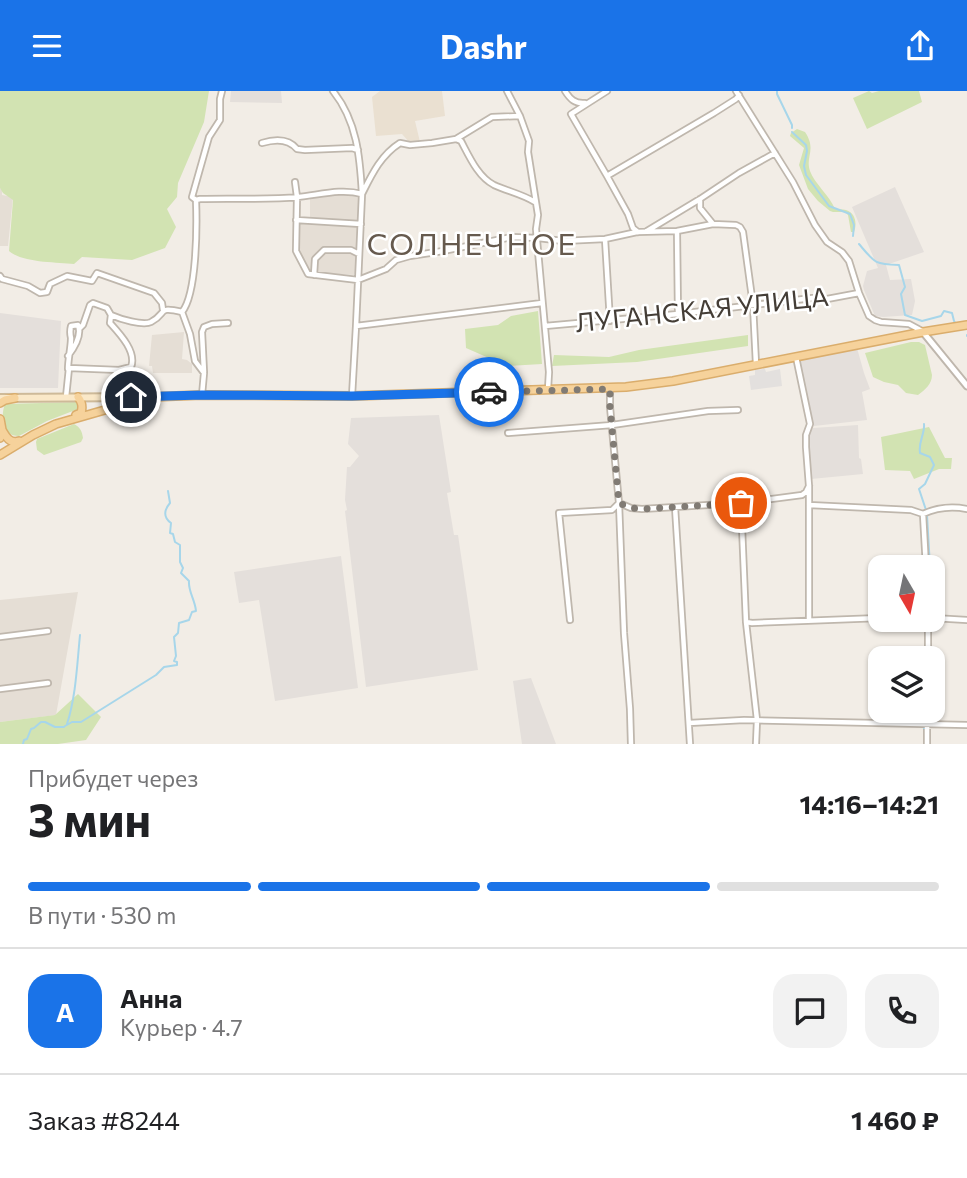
<!DOCTYPE html>
<html lang="ru">
<head>
<meta charset="utf-8">
<style>
	:root { --surface:#fff; --page:#f2f2f2; --text:#202124; --muted:#757577; --line:#e0e0e0; --accent:#1a73e8 }
	body { margin:0; font-family:Commissioner,sans-serif; background:var(--page); color:var(--text); height:100vh; display:flex; flex-direction:column; font-size:26px; white-space:nowrap }
	* { box-sizing:border-box; margin:0 }
	p { font-size:23px; color:var(--muted) }
	.icon { flex:none; width:38px; height:38px; fill:none; stroke:currentColor; stroke-width:2; stroke-linecap:round; stroke-linejoin:round }
	.map { position:relative; height:653px; overflow:hidden }
	.side { display:flex; flex-direction:column; background:var(--surface); flex:1 }
	.side>* { flex:none }
	.needle { width:46px; rotate:171deg }
	.controls { position:absolute; left:868px; top:464px; display:grid; gap:14px }
	.controls a { display:grid; place-items:center; width:77px; height:77px; border-radius:14px; background:var(--surface); box-shadow:0 2px 5px #0004; font-size:35px }
	.pin { position:absolute; display:grid; place-items:center; width:60px; height:60px; color:#fff; margin:-30px; border:4px solid #fff; border-radius:50%; box-shadow:0 2px 7px #0007 }
	.courier { position:absolute; display:grid; place-items:center; width:70px; height:70px; margin:-35px; border:5px solid #1a73e8; border-radius:50%; background:#fff; color:#222; box-shadow:0 2px 9px #0007 }
	.headline em { font-style:normal; font-weight:700 }
	.headline div { display:flex; flex-direction:column-reverse }
	.headline { display:flex; align-items:center; justify-content:space-between; height:119px; padding:0 28px }
	h1 { font-size:46px; font-weight:700; line-height:52px }
	.bar { display:grid; grid-template-columns:repeat(4,1fr); gap:10px 7px; align-content:center; height:84px; padding:0 28px }
	.bar i { height:9px; border-radius:5px; background:var(--line) }
	.bar .current { background:var(--accent) }
	.bar p { grid-column:span 4 }
	.line { display:flex; align-items:center; gap:18px; padding:0 28px; border-top:2px solid var(--line) }
	.line div { flex:1 }
	.round { display:grid; place-items:center; flex:none; width:74px; height:74px; border-radius:21px; background:var(--page) }
	header { display:flex; justify-content:space-between; align-items:center; height:91px; padding:0 28px; background:var(--accent); color:#fff; font-size:32px; font-weight:700 }
	.map>svg:first-child { display:block }
	.residential { fill:#e5ded5 }
	.industrial { fill:#e4dfdb }
	.education { fill:#eae0d1 }
	.green { fill:#d2e3b2 }
	.parking { fill:#e3e0de }
	.lines { fill:none; stroke-linecap:round; stroke-linejoin:round }
	.stream { stroke:#a7d6ea; stroke-width:2 }
	.minor-casing { stroke:#bfb7ad; stroke-width:8 }
	.tertiary-casing { stroke:#bfb7ad; stroke-width:9 }
	.secondary-casing { stroke:#ceba99; stroke-width:10 }
	.primary-casing { stroke:#daad6c; stroke-width:10 }
	.minor { stroke:#fff; stroke-width:4.5 }
	.tertiary { stroke:#fff; stroke-width:5 }
	.secondary { stroke:#fae8c8; stroke-width:6 }
	.primary { stroke:#f6d29b; stroke-width:7 }
	.done { stroke:#817b74; stroke-width:7; stroke-dasharray:0 12.6 }
	.route { stroke:#1a73e8; stroke-width:9 }
	.labels { text-anchor:middle; stroke-width:5; stroke-linejoin:round; paint-order:stroke }
	.street-label { font-size:26px; fill:#443d36; stroke:#fff }
	.quarter-label { font-size:30px; letter-spacing:2px; fill:#665a4e; stroke:#fff }
</style>
</head>
<body>
<header><svg class="icon" aria-label="menu" viewBox="0 0 24 24"><path d="M4 6h16M4 12h16M4 18h16"/></svg>Dashr<svg class="icon" aria-label="share" viewBox="0 0 24 24"><path d="M12 15V3M7 8l5-5 5 5M5 13v7h14v-7"/></svg></header>
<div class="map">
<svg width="967" height="653" viewBox="0 0 967 653">
	<rect width="100%" height="100%" fill="#f2ede6"/>
	<path class="residential" d="M0,97L2,99V104L13,106L8,155H0Z
		M354,102L360,108L356,180L354,184L309,181L298,160L299,132H310V106L324,104Z
		M184,241L182,268L187,269L192,273V282H153L152,275H149L152,244Z
		M78,501L56,624L0,631V509Z"/>
	<path class="industrial" d="M231,0H281L282,12L230,11Z
		M895,96L924,161L886,174L890,189L911,188L915,210L912,224L883,226L875,225L864,199L863,195L867,180L878,177L852,116Z
		M0,222L61,230L58,297H0Z
		M857,257L864,282L870,298L862,301L867,329L814,335L798,268Z
		M439,324L451,401L447,402L454,444H458L478,579L366,596L345,420L347,419L345,409L347,376H350L359,365L348,353L351,327Z
		M858,334L859,367L861,368L863,383L811,388L807,348L808,343L813,337Z
		M341,465L358,597L275,610L259,509L239,512L234,481Z
		M531,587L556,653H522L513,590Z"/>
	<path class="education" d="M380,0H442L445,25L415,30L420,51L410,52L402,43L376,45L372,6Z"/>
	<path class="green" d="M0,0H209L204,31L178,92L177,106L167,118L176,136L165,157L132,169L82,166L74,173C56,171 23,172 9,160L13,109L3,102L0,97Z
		M869,0L872,2L879,0H919L922,11L867,38L853,7Z
		M797,38L805,41C817,59 805,65 810,80C814,92 830,105 835,118C838,118 842,118 846,119C856,122 857,133 854,141H851L848,124L845,121H833L830,120L818,110L808,98L799,74L804,57L790,45L791,42Z
		M538,220L542,273L507,275L466,257L465,238L498,234L511,225Z
		M748,244V255L637,271L552,275L554,264L609,266L639,259Z
		M911,251H919L925,254L932,284C932,293 925,299 918,304L906,302L898,294L884,291L873,286L865,262Z
		M78,311V318L47,330L19,345C3,346 0,325 5,313Z
		M74,333C80,336 82,340 83,347L81,351L44,364L37,359L36,351L37,348Z
		M929,336L945,367H952L951,378H939L914,388L910,380L885,379L881,346Z
		M78,603L101,626L86,649L58,653H0V631L55,624Z"/>
	<path class="parking" d="M765,278L766,281L780,278L782,295L751,299L749,285L755,284V279Z"/>
	<g class="lines">
		<path class="stream" d="M777,0V3L792,34V37
			M792,41L806,54L807,60L804,75L806,84L829,115L850,123L854,134L853,145
			M859,153C875,172 874,173 899,174L905,196L901,203L905,224L922,230L941,225L944,220L952,222L954,230L956,233
			M967,244V245
			M924,333C925,343 918,351 920,362L930,366L934,374L925,393L919,398L926,419
			M927,424L930,476
			M931,567V530
			M930,629V620
			M67,633C76,605 77,574 80,544
			M65,635L72,631H81L156,584L164,576L177,574V571L174,570L176,565L174,546L178,542L179,532L189,529L192,521L196,520C195,509 188,500 189,490L181,482L183,477L180,471V454L175,451L173,443L170,442L171,432C163,426 164,419 170,412L168,400
			M924,637L925,653
			M23,653L24,649L27,648L31,638L34,637L41,631H45L55,636H64"/>
		<defs>
			<path id="minor" d="M333,0C357,30 360,66 362,103L356,235L352,305
				M507,0L520,25L529,50L528,61L538,124L536,138L549,281L548,298
				M565,0C570,8 575,13 585,12
				M607,0L571,23L607,85L628,123L633,137L638,141
				M736,0L793,91L815,134L827,151L842,161L849,170L859,202L869,225L875,229L881,231L909,233L922,240
				M456,48L461,50C469,65 478,86 494,94C507,100 522,103 535,111
				M262,52C275,48 288,47 297,58L305,59L352,57L358,59
				M607,85L714,22L736,8L739,4
				M295,91L297,106L296,160L308,183L358,189L386,178L396,169L410,165L443,160L512,146L538,147L563,150L605,148L637,141L677,140L713,133L736,134L740,136L743,141L753,214L756,273
				M700,108V117L713,133
				M196,109L200,108C232,107 265,109 298,106C319,104 341,97 362,103C372,83 381,64 400,52L410,54L432,52L456,48L492,26L520,25
				M296,129L361,133
				M647,140L700,108L739,82L775,62
				M677,140L678,223
				M605,148L610,230
				M314,184L315,168L324,159H351L359,163
				M0,185L2,188L28,195L40,202L47,201L50,193L67,185L92,190L97,182L154,202L162,212L163,219
				M356,235L542,212
				M545,235L678,223L812,207L827,208L859,202
				M80,237L83,234L90,214L93,212L107,217L111,224
				M796,266L810,333L806,344V356L809,395V529
				M68,278C68,268 71,257 71,247C70,243 70,239 71,235L78,234C82,244 75,256 68,265
				M204,281L202,241L204,236L212,233L228,232
				M610,298V316L619,412L624,542L630,618L631,653
				M202,304L204,282L195,270L190,243L182,221C197,203 197,134 196,109L192,106L209,46L220,29V8L222,0
				M66,306L69,277L119,279L131,276C137,261 120,243 110,232L111,224C120,228 143,235 151,231C168,222 156,215 182,221
				M508,342L612,334L708,320L738,319
				M741,412L746,531L757,629L756,653
				M809,414L911,419L923,423C938,416 951,415 967,418
				M675,416L690,653
				M923,423L926,476
				M933,527L967,529
				M570,529L559,422L612,419L619,412L631,417L642,418L741,412L802,404L806,401L809,395
				M746,531L752,532L880,527
				M0,546L48,540
				M928,567V528
				M0,598L48,592
				M927,620V653
				M689,632L744,629L967,634"/>
			<path id="tertiary" d="M923,241L967,295"/>
			<path id="secondary" d="M0,307L144,306"/>
			<path id="primary" d="M0,312L5,309L15,307
				M76,324L81,322C83,315 82,311 78,306
				M0,328L2,339L0,347
				M2,339C6,346 10,353 19,350
				M0,364L33,344L56,333L150,306L202,304L352,305L626,296L673,290L923,241L967,234"/>
		</defs>
		<use href="#minor" class="minor-casing"/>
		<use href="#tertiary" class="tertiary-casing"/>
		<use href="#secondary" class="secondary-casing"/>
		<use href="#primary" class="primary-casing"/>
		<use href="#minor" class="minor"/>
		<use href="#tertiary" class="tertiary"/>
		<use href="#secondary" class="secondary"/>
		<use href="#primary" class="primary"/>
	</g>
	<g class="lines">
		<path class="done" d="M489,301L610,298V316L619,412L631,417L642,418L741,412"/>
		<path class="route" d="M131,306L202,304L352,305L489,301"/>
	</g>
	<g class="labels">
		<g class="street-label">
			<text transform="translate(702 219) rotate(-6)" y="9">ЛУГАНСКАЯ УЛИЦА</text>
		</g>
		<g class="quarter-label">
			<text x="472" y="164">СОЛНЕЧНОЕ</text>
		</g>
	</g>
</svg>
<div class="controls">
<a><svg class="needle" viewBox="-14 -14 28 28"><path d="M0-13l5 13h-10z" fill="#e53935"/><path d="M0 13l5-13h-10z" fill="#757577"/></svg></a>
<a><svg class="icon" aria-label="layers" viewBox="0 0 24 24"><path d="M12 4l9 5-9 5-9-5zM3 14l9 5 9-5"/></svg></a>
</div>
<div class="pin" style="left:741px;top:412px;background:#ea580c"><svg class="icon" aria-label="bag" viewBox="0 0 24 24"><path d="M5 8h14l-1 12H6zM9 8a3 3 0 0 1 6 0"/></svg></div>
<div class="pin" style="left:131px;top:306px;background:#1f2937"><svg class="icon" aria-label="home" viewBox="0 0 24 24"><path d="M3 11l9-7 9 7M6 9v11h12V9"/></svg></div>
<div class="courier" style="left:489px;top:301px"><svg class="icon" aria-label="car" viewBox="0 0 24 24"><path d="M5 17H2v-5l4-1 3-4h7l3 4 3 1v5h-3M9 17h6M6 11h13"/><circle cx="7" cy="17" r="2"/><circle cx="17" cy="17" r="2"/></svg></div>
</div>
<section class="side">
<div class="headline"><div><h1>3 мин</h1><p>Прибудет через</p></div><em>14:16–14:21</em></div>
<div class="bar"><i class="current"></i><i class="current"></i><i class="current"></i><i></i><p>В пути · 530 m</p></div>
<div class="line" style="height:126px"><b class="round" style="background:var(--accent);color:#fff">А</b><div><b>Анна</b><p>Курьер · 4.7</p></div><a class="round"><svg class="icon" aria-label="chat" viewBox="0 0 24 24"><path d="M4 5h16v11H9l-5 4z"/></svg></a><a class="round"><svg class="icon" aria-label="phone" viewBox="0 0 24 24"><path d="M5 4h4l2 5-3 2q2 4 5 5l2-3 5 2v4C11 20 4 13 5 4z"/></svg></a></div>
<div class="line" style="height:91px"><div>Заказ #8244</div><b>1 460 ₽</b></div>
</section>
</body>
</html>
